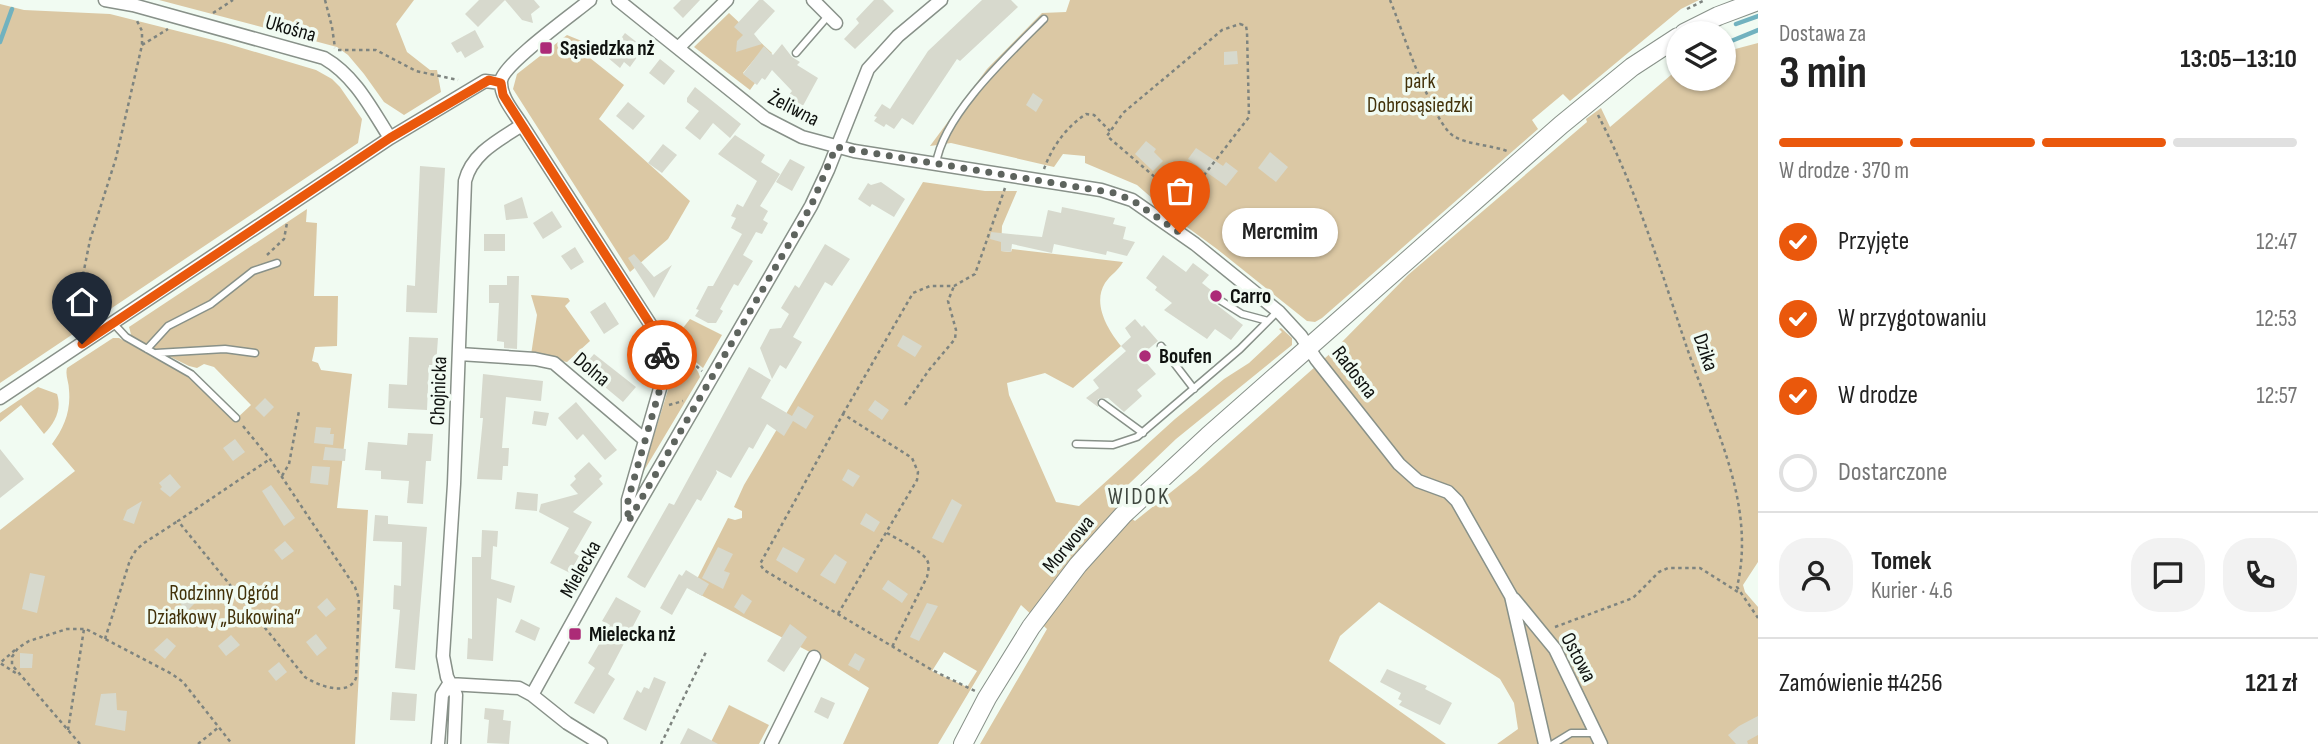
<!DOCTYPE html>
<html lang="pl">
<head>
<meta charset="utf-8">
<style>
	:root { --surface:#fff; --page:#f2f2f2; --text:#222; --muted:#767676; --line:#e0e0e0; --accent:#ea580c }
	body { margin:0; font-family:"Sofia Sans Condensed",sans-serif; background:var(--page); color:var(--text); height:100vh; display:flex; flex-direction:column; font-size:26px; white-space:nowrap }
	* { box-sizing:border-box; margin:0 }
	p { font-size:23px; color:var(--muted) }
	.icon { flex:none; width:38px; height:38px; fill:none; stroke:currentColor; stroke-width:2; stroke-linecap:round; stroke-linejoin:round }
	.map { position:relative; flex:1; overflow:hidden }
	.panel { display:flex; flex-direction:column; background:var(--surface); width:560px }
	.panel>* { flex:none }
	.controls { position:absolute; left:1666px; top:21px; display:grid; gap:14px }
	.controls a { display:grid; place-items:center; width:70px; height:70px; border-radius:50%; background:var(--surface); box-shadow:0 2px 5px #0004; font-size:35px }
	.pin { position:absolute; display:grid; place-items:center; width:60px; height:60px; color:#fff; margin:-72px -30px; border-radius:50% 50% 50% 0; rotate:-45deg; box-shadow:0 0 7px #0007 }
	.pin .icon { rotate:45deg }
	.courier { position:absolute; display:grid; place-items:center; width:70px; height:70px; margin:-35px; border:5px solid #ea580c; border-radius:50%; background:#fff; color:#222; box-shadow:0 2px 9px #0007 }
	.bubble { position:absolute; height:49px; border-radius:24px; background:var(--surface); box-shadow:0 2px 5px #0004; font-size:23px; font-weight:700; line-height:49px; text-align:center }
	.summary em { font-style:normal; font-weight:700 }
	.summary div { display:flex; flex-direction:column-reverse }
	.summary { display:flex; align-items:center; justify-content:space-between; height:119px; padding:0 21px }
	h1 { font-size:46px; font-weight:700; line-height:52px }
	.bar { display:grid; grid-template-columns:repeat(4,1fr); gap:10px 7px; align-content:center; height:84px; padding:0 21px }
	.bar i { height:9px; border-radius:5px; background:var(--line) }
	.bar .selected { background:var(--accent) }
	.bar p { grid-column:span 4 }
	.line { display:flex; align-items:center; gap:18px; padding:0 21px; border-top:2px solid var(--line) }
	.line div { flex:1 }
	.round { display:grid; place-items:center; flex:none; width:74px; height:74px; border-radius:28px; background:var(--page) }
	ol { padding:0 21px; list-style:none }
	li { display:flex; align-items:center; gap:21px; height:77px }
	li p { margin-inline-start:auto }
	li .icon { padding:7px; border-radius:50%; background:var(--accent); color:#fff; stroke-width:4 }
	li:last-child { color:var(--muted) }
	li i { width:38px; height:38px; border:4px solid var(--line); border-radius:50% }
	main { display:flex; flex:1; min-height:0 }
	.map>svg:first-child { display:block }
	.green { fill:#dbc8a4; fill-rule:evenodd }
	.lines { fill:none; stroke-linecap:round; stroke-linejoin:round }
	.stream { stroke:#71b2bf; stroke-width:4.5 }
	.building { fill:#d7d9cd }
	.service-casing { stroke:#889189; stroke-width:9 }
	.minor-casing { stroke:#889189; stroke-width:15 }
	.secondary-casing { stroke:#889189; stroke-width:20 }
	.path { stroke:#7e847f; stroke-width:2.5; stroke-dasharray:3.5 3.5; stroke-linecap:butt }
	.service { stroke:#fff; stroke-width:6 }
	.minor { stroke:#fff; stroke-width:12 }
	.secondary { stroke:#fff; stroke-width:18 }
	.done { stroke:#5e645e; stroke-width:7; stroke-dasharray:0 12.6 }
	.route { stroke:#ea580c; stroke-width:9 }
	.poi-dot { fill:#ac2b77; stroke:#f1fbf2; stroke-width:2.5 }
	.labels { text-anchor:middle; stroke-width:7; stroke-linejoin:round; paint-order:stroke }
	.street-label { font-size:21px; fill:#0f120f; stroke:#f1fbf2 }
	.poi-label { font-size:21px; font-weight:bold; fill:#0f120f; stroke:#f1fbf2; text-anchor:start }
	.park-label { font-size:21px; fill:#423109; stroke:#f1fbf2 }
	.neighbourhood-label { font-size:23px; letter-spacing:2px; fill:#3f473f; stroke:#f1fbf2 }
</style>
</head>
<body>
<main>
<div class="map">
<svg width="1758" height="744" viewBox="0 0 1758 744">
	<rect width="100%" height="100%" fill="#f1fbf2"/>
	<path class="green" d="M159,0H414L396,24L407,52L430,70H437L441,92L404,115L384,102L364,74L348,55L337,47Z
		M1070,0H1699L1681,9L1570,101L1563,94L1532,120L1538,129L1322,318L1315,322L1307,321L1217,249L1176,219L1137,185L1085,163V156L1063,154L1054,167L951,143L930,146L987,69L1042,13L1066,12Z
		M0,4L24,10L110,14L225,43L316,70L332,79L340,87L362,119L358,143L0,383Z
		M729,13L772,53L765,61L758,55L743,73L755,83L750,90L694,47Z
		M567,35L589,44L590,58L624,85L599,119L690,201L668,239L630,272L513,89L517,74Z
		M1758,43V562L1743,585L1745,592L1758,607V744H1497L1518,729L1514,703L1500,679L1379,602L1340,636L1329,661L1446,744H980L1047,629L1021,605L938,744H843L869,688L825,660L695,592L697,579L728,518L735,520L742,518V511L734,507L744,485L923,182L985,191H1017L1002,226L1001,251L1011,252L1012,249L1123,262C1117,272 1111,274 1105,283C1092,304 1108,330 1121,346L1073,388L1045,373L1007,383L1009,395L1056,502L1079,506L1175,419L1224,379L1249,363L1282,332L1279,329L1281,328L1292,338V345L1176,439L1109,503L1135,521L1196,472L1333,351L1408,275L1587,122L1586,119L1601,108L1610,127L1678,69V79H1724V52ZM944,652L977,671L967,687L932,671Z
		M307,209L306,222L317,223L314,296H338L337,346L315,347L312,361L318,363L321,370L352,374L337,508L368,510L355,744H0V530L75,471L52,444C64,428 71,411 69,390C69,382 65,376 67,368L113,338H119L176,369L194,381L234,421L251,405L214,367L204,364L197,368L189,366L132,338L129,327Z
		M531,295L568,298L570,301L565,306L590,341L567,362L531,355L537,315Z
		M690,319L722,335L703,368L686,354L675,338Z
		M673,344C681,354 698,366 700,377L642,474L672,377L668,346Z
		M38,387L57,394C62,409 55,423 44,434L21,405L0,422V413Z
		M729,705L769,725L759,744H710Z"/>
	<g class="lines">
		<path class="stream" d="M1736,24L1758,16
			M0,42L12,9
			M1724,44L1758,30"/>
	</g>
	<path class="building" d="M479,0H505L478,27L465,14Z
		M505,0H534L540,7L531,14L533,23L522,20Z
		M681,0H700L683,18L673,8Z
		M759,0H763L775,11L754,34L762,44L736,52L737,41L743,35L734,27Z
		M874,0H883L894,11L855,49L844,39L859,23L856,19Z
		M982,0H1011L1018,7L960,61L957,59L913,125L902,118L894,129L886,124L884,127L874,121L877,117L874,116L882,104L890,109L928,51Z
		M475,30L484,47L465,58L461,51L457,53L451,43Z
		M625,33L639,44L635,49L640,53L630,67L624,62L620,68L607,57Z
		M782,44L792,57L800,62L797,65L818,78L798,115L782,104L792,91L772,70L765,80L762,78L757,85L743,74L764,46L773,55Z
		M1237,51L1238,64L1224,65V52Z
		M660,59L675,71L664,85L649,73Z
		M695,87L741,124L730,138L713,123L700,140L685,128L699,111L687,102V98Z
		M1033,93L1043,100L1036,112L1026,105Z
		M628,102L645,116L633,130L616,116Z
		M735,135L765,155L761,162L780,174L760,206L768,211L763,220L768,223L762,234L756,232L743,255L753,261L738,286L734,284L720,309L723,311L716,323H708L695,316L699,310L696,309L708,286H713L742,234L731,228L736,218L731,216L737,204L743,207L757,181L718,154Z
		M1146,141L1156,149L1154,152L1163,161L1153,171L1135,154Z
		M663,144L677,155L662,173L648,163Z
		M1196,148L1223,166L1226,162L1238,171L1226,186L1188,159Z
		M1270,152L1288,167L1276,182L1258,168Z
		M790,159L805,167L792,191L776,182Z
		M420,166L445,168L437,313L406,312L407,285L415,286Z
		M881,182L905,199L894,217L872,204L870,207L858,199L868,183L871,185Z
		M522,197L528,218L506,220L504,205Z
		M1062,207L1115,218L1113,224L1126,227L1123,239L1135,242L1127,256L1107,251L1106,255L1054,244L1052,253L1012,244L1011,252L1001,251V242L990,239L991,232L1042,237L1048,210L1061,213Z
		M552,211L562,227L543,239L533,223Z
		M484,234H505V251H484Z
		M825,244L850,259L832,286L825,282L793,337L802,342L786,369L780,365L772,379L760,348L770,329L781,328L789,314L781,308L795,285L799,288Z
		M575,247L584,262L571,270L561,256Z
		M634,254L654,277L672,265L654,298L628,258Z
		M1163,255L1186,272L1193,263L1209,275L1202,283L1216,294L1213,297V302L1243,325L1231,340L1215,329L1207,339L1164,310L1172,303L1155,290L1157,287L1146,278Z
		M507,276H519L517,349L504,348V342L497,341L499,303H489V285H507Z
		M605,302L619,324L604,334L590,312Z
		M1135,319L1142,327L1144,325L1158,341L1145,352L1148,357L1144,360L1156,374L1137,390L1142,396L1124,412L1108,398L1098,399V407L1086,398L1099,388L1093,380L1126,351L1121,346L1131,337L1125,328Z
		M903,335L922,346L915,357L897,346Z
		M409,337L438,338L436,365H429L427,410L388,408L389,384L407,385Z
		M594,354L636,387L623,402L582,368Z
		M749,367L771,380L761,398L792,416L798,406L814,416L806,429L793,421L784,436L767,424L753,449L749,447L731,478L716,470L717,473L701,501L697,499L645,588L641,586L627,577L669,503L674,505Z
		M483,374L543,381L541,401L506,397L502,448H509L508,466H503L502,480L477,479L483,418H480Z
		M265,398L274,407L264,417L255,408Z
		M875,400L889,410L882,420L868,410Z
		M576,402L617,450L605,460L583,434L577,440L558,418Z
		M534,411L549,413L546,426L532,424Z
		M316,427L331,428L330,434H334L333,445L314,443Z
		M408,433L433,434L431,461H426L423,504L407,503L409,481L381,479V471L365,470L368,442L407,445Z
		M235,439L245,452L233,461L223,448Z
		M325,447L346,449L345,461L323,460Z
		M0,449L24,479L0,498Z
		M589,462L602,476L599,479L603,484L573,512L592,522L574,553L579,556L570,573L550,563L569,528L539,512L541,504L578,494L570,485L576,479L574,476Z
		M312,466L330,467L328,485L310,483Z
		M848,469L860,476L853,487L842,480Z
		M170,474L181,487L170,497L160,489L162,487L159,483Z
		M271,485L295,518L284,526L262,491Z
		M517,492L538,494L537,511L515,509Z
		M952,499L962,505L943,543L932,538Z
		M142,501L134,524L123,520L127,510Z
		M866,513L880,522L874,532L860,524Z
		M375,515L388,516V524L427,527L415,670L395,668L400,610L393,609L394,585L401,586L402,542L373,541Z
		M482,530L498,531L497,547L493,546L491,579L515,586L511,603L497,598L493,661L467,659L468,638L472,639V557H481Z
		M285,541L294,551L282,560L274,550Z
		M718,547L733,554L724,571L730,573L723,589L702,578Z
		M783,547L805,559L797,573L776,560Z
		M835,554L847,562L835,584L820,575Z
		M686,570L709,584L702,596L687,588L672,615L660,608L679,574L682,576Z
		M30,573L45,576L37,613L22,609Z
		M888,580L908,594L902,603L882,589Z
		M187,593L195,603L187,611L178,601Z
		M742,594L752,601L744,614L734,607Z
		M616,597L641,611L608,674L615,679L594,714L574,703L595,668L588,663L610,625L602,621Z
		M327,598L336,609L326,617L317,607Z
		M927,603L938,606L919,641L910,637Z
		M521,619L540,628L535,641L515,632Z
		M790,624L807,637L784,672L767,661Z
		M316,634L327,648L317,656L306,642Z
		M231,635L240,645L226,656L218,646Z
		M167,638L176,646L165,659L154,650Z
		M20,653L33,654L32,668H20Z
		M855,653L865,659L859,671L848,665Z
		M279,662L287,672L276,681L268,671Z
		M1387,669L1427,686L1425,689L1452,703L1440,725L1399,705L1402,701L1398,699L1401,693L1380,682Z
		M654,677L666,682L646,731L623,719L637,690L641,693L644,687L649,689Z
		M392,692L417,694L415,721L390,720Z
		M116,693L117,710L127,711L125,731L95,725L101,694Z
		M821,697L835,703L828,719L814,712Z
		M485,708L504,710L503,720L511,721L509,744L487,743L489,720L484,719Z
		M1758,716V735L1747,741L1748,744H1736L1728,735L1739,726Z
		M688,728L718,744H680Z"/>
	<g class="lines">
		<defs>
			<path id="service" d="M796,53L828,16
				M936,164C943,115 1009,54 1044,19
				M1218,299L1242,314L1268,321
				M113,323L126,337L191,374L236,418
				M1161,346L1194,389
				M147,349L168,326L211,304L253,271L277,263
				M156,353L225,349L255,353
				M1102,403L1143,433
				M1076,444L1113,445L1137,437L1240,349L1278,311
				M1553,744L1571,733H1595"/>
			<path id="minor" d="M105,0L133,5L324,58C355,76 371,108 390,138
				M590,0C573,14 503,64 501,81C500,97 514,112 522,125L652,327L661,349L663,378L628,500V521
				M618,0L765,118L802,137L854,151L1101,190L1132,200L1195,244L1279,312L1301,336L1316,359L1399,464L1418,481L1448,492L1457,501L1511,596L1545,744
				M813,0L836,23
				M679,47L727,0
				M459,354L535,359L554,363L645,440
				M0,398L390,138L485,81L501,83
				M1514,599L1555,649L1601,744
				M449,684L519,688L532,695L567,723L601,744
				M532,695L628,522L811,206L828,170L868,69L898,36L941,0
				M438,744L442,695L449,684
				M454,744L456,695L447,677L443,656L454,484L465,181C472,153 499,140 522,125
				M771,744L814,657"/>
			<path id="secondary" d="M1684,33L1718,16L1758,1
				M963,744L987,698L1031,627L1078,565L1123,515L1208,436L1561,125L1632,67L1678,37"/>
		</defs>
		<use href="#service" class="service-casing"/>
		<use href="#minor" class="minor-casing"/>
		<use href="#secondary" class="secondary-casing"/>
		<path class="path" d="M325,0L332,27L335,48
			M1390,0C1401,26 1433,126 1455,137C1470,145 1491,145 1507,151
			M1687,9L1705,0
			M213,13L233,0
			M1240,24L1246,26L1247,32L1249,117L1188,196H1177L1107,136L1123,113L1222,30Z
			M142,45L168,29
			M338,50H376L416,71L458,80
			M1598,115C1636,188 1660,268 1686,345C1712,423 1757,503 1737,587L1758,618
			M1044,169C1052,147 1066,127 1086,114L1094,115L1110,131
			M267,255L284,239L287,223
			M80,330L77,316L78,300L90,240L116,158L142,45V31L137,21
			M673,340L688,359L702,371
			M669,405L683,401
			M905,405L929,370L955,339L956,330L948,301L954,286
			M843,414L913,293L930,286H954L975,274L1005,188
			M243,426L270,459L355,587L359,599L356,678C349,697 318,686 305,677L178,521L270,459
			M282,476L289,464L299,411
			M887,533C897,539 922,551 927,560C930,565 928,572 927,577L892,647
			M838,614L917,480L918,472L912,458L843,414L760,564L764,570L932,670L975,691
			M1555,627L1633,598L1659,572L1668,568H1700L1738,592
			M105,639L130,560L136,550L144,543L178,521
			M15,650L0,663L19,675
			M68,730L84,629
			M80,744L12,665V657L18,648L29,641L67,629H86L172,674L183,682L232,744
			M198,744L219,727
			M661,744L706,652"/>
		<use href="#service" class="service"/>
		<use href="#minor" class="minor"/>
		<use href="#secondary" class="secondary"/>
	</g>
	<g class="lines">
		<path class="done" d="M662,355L663,378L628,500V522L811,206L836,147L1114,193L1132,200L1180,233"/>
		<path class="route" d="M82,344L390,138L489,80L501,83L503,95L522,125L652,327L662,355"/>
	</g>
	<g class="poi-dot">
		<rect x="539" y="41" width="14" height="14" rx="3.5"/>
		<circle cx="1216" cy="296" r="7"/>
		<circle cx="1145" cy="356" r="7"/>
		<rect x="568" y="627" width="14" height="14" rx="3.5"/>
	</g>
	<g class="labels">
		<g class="street-label">
			<text transform="translate(291 28) rotate(16)" y="7">Ukośna</text>
			<text transform="translate(794 108) rotate(27)" y="7">Żeliwna</text>
			<text transform="translate(1706 352) rotate(71)" y="7">Dzika</text>
			<text transform="translate(592 369) rotate(40)" y="7">Dolna</text>
			<text transform="translate(1355 372) rotate(52)" y="7">Radosna</text>
			<text transform="translate(438 391) rotate(-88)" y="7">Chojnicka</text>
			<text transform="translate(1068 544) rotate(-50)" y="7">Morwowa</text>
			<text transform="translate(580 569) rotate(-61)" y="7">Mielecka</text>
			<text transform="translate(1579 657) rotate(62)" y="7">Ostowa</text>
		</g>
		<g class="poi-label">
			<text x="560" y="55">Sąsiedzka nż</text>
			<text x="1230" y="303">Carro</text>
			<text x="1159" y="363">Boufen</text>
			<text x="589" y="641">Mielecka nż</text>
		</g>
		<g class="park-label">
			<text x="1420" y="88">park<tspan x="1420" dy="24">Dobrosąsiedzki</tspan></text>
			<text x="224" y="600">Rodzinny Ogród<tspan x="224" dy="24">Działkowy „Bukowina”</tspan></text>
		</g>
		<g class="neighbourhood-label">
			<text x="1139" y="504">WIDOK</text>
		</g>
	</g>
</svg>
<div class="controls">
<a><svg class="icon" aria-label="layers" viewBox="0 0 24 24"><path d="M12 4l9 5-9 5-9-5zM3 14l9 5 9-5"/></svg></a>
</div>
<div class="pin" style="left:1180px;top:233px;background:#ea580c"><svg class="icon" aria-label="bag" viewBox="0 0 24 24"><path d="M5 8h14l-1 12H6zM9 8a3 3 0 0 1 6 0"/></svg></div>
<div class="pin" style="left:82px;top:344px;background:#1f2937"><svg class="icon" aria-label="home" viewBox="0 0 24 24"><path d="M3 11l9-7 9 7M6 9v11h12V9"/></svg></div>
<div class="courier" style="left:662px;top:355px"><svg class="icon" aria-label="bike" viewBox="0 0 24 24"><circle cx="6" cy="16" r="4"/><circle cx="18" cy="16" r="4"/><path d="M6 16l4-8h5l3 8M10 8l3 8H6M13 5h3"/></svg></div>
<div class="bubble" style="left:1222px;top:208px;width:116px">Mercmim</div>
</div>
<section class="panel">
<div class="summary"><div><h1>3 min</h1><p>Dostawa za</p></div><em>13:05–13:10</em></div>
<div class="bar"><i class="selected"></i><i class="selected"></i><i class="selected"></i><i></i><p>W drodze · 370 m</p></div>
<ol>
<li><svg class="icon" aria-label="check" viewBox="0 0 24 24"><path d="M5 12l5 5 9-10"/></svg>Przyjęte<p>12:47</p></li>
<li><svg class="icon" aria-label="check" viewBox="0 0 24 24"><path d="M5 12l5 5 9-10"/></svg>W przygotowaniu<p>12:53</p></li>
<li><svg class="icon" aria-label="check" viewBox="0 0 24 24"><path d="M5 12l5 5 9-10"/></svg>W drodze<p>12:57</p></li>
<li><i></i>Dostarczone</li>
</ol>
<div class="line" style="height:126px"><a class="round"><svg class="icon" aria-label="person" viewBox="0 0 24 24"><circle cx="12" cy="8" r="4"/><path d="M4 21q1-7 8-7t8 7"/></svg></a><div><b>Tomek</b><p>Kurier · 4.6</p></div><a class="round"><svg class="icon" aria-label="chat" viewBox="0 0 24 24"><path d="M4 5h16v11H9l-5 4z"/></svg></a><a class="round"><svg class="icon" aria-label="phone" viewBox="0 0 24 24"><path d="M5 4h4l2 5-3 2q2 4 5 5l2-3 5 2v4C11 20 4 13 5 4z"/></svg></a></div>
<div class="line" style="height:91px"><div>Zamówienie #4256</div><b>121 zł</b></div>
</section>
</main>
</body>
</html>
